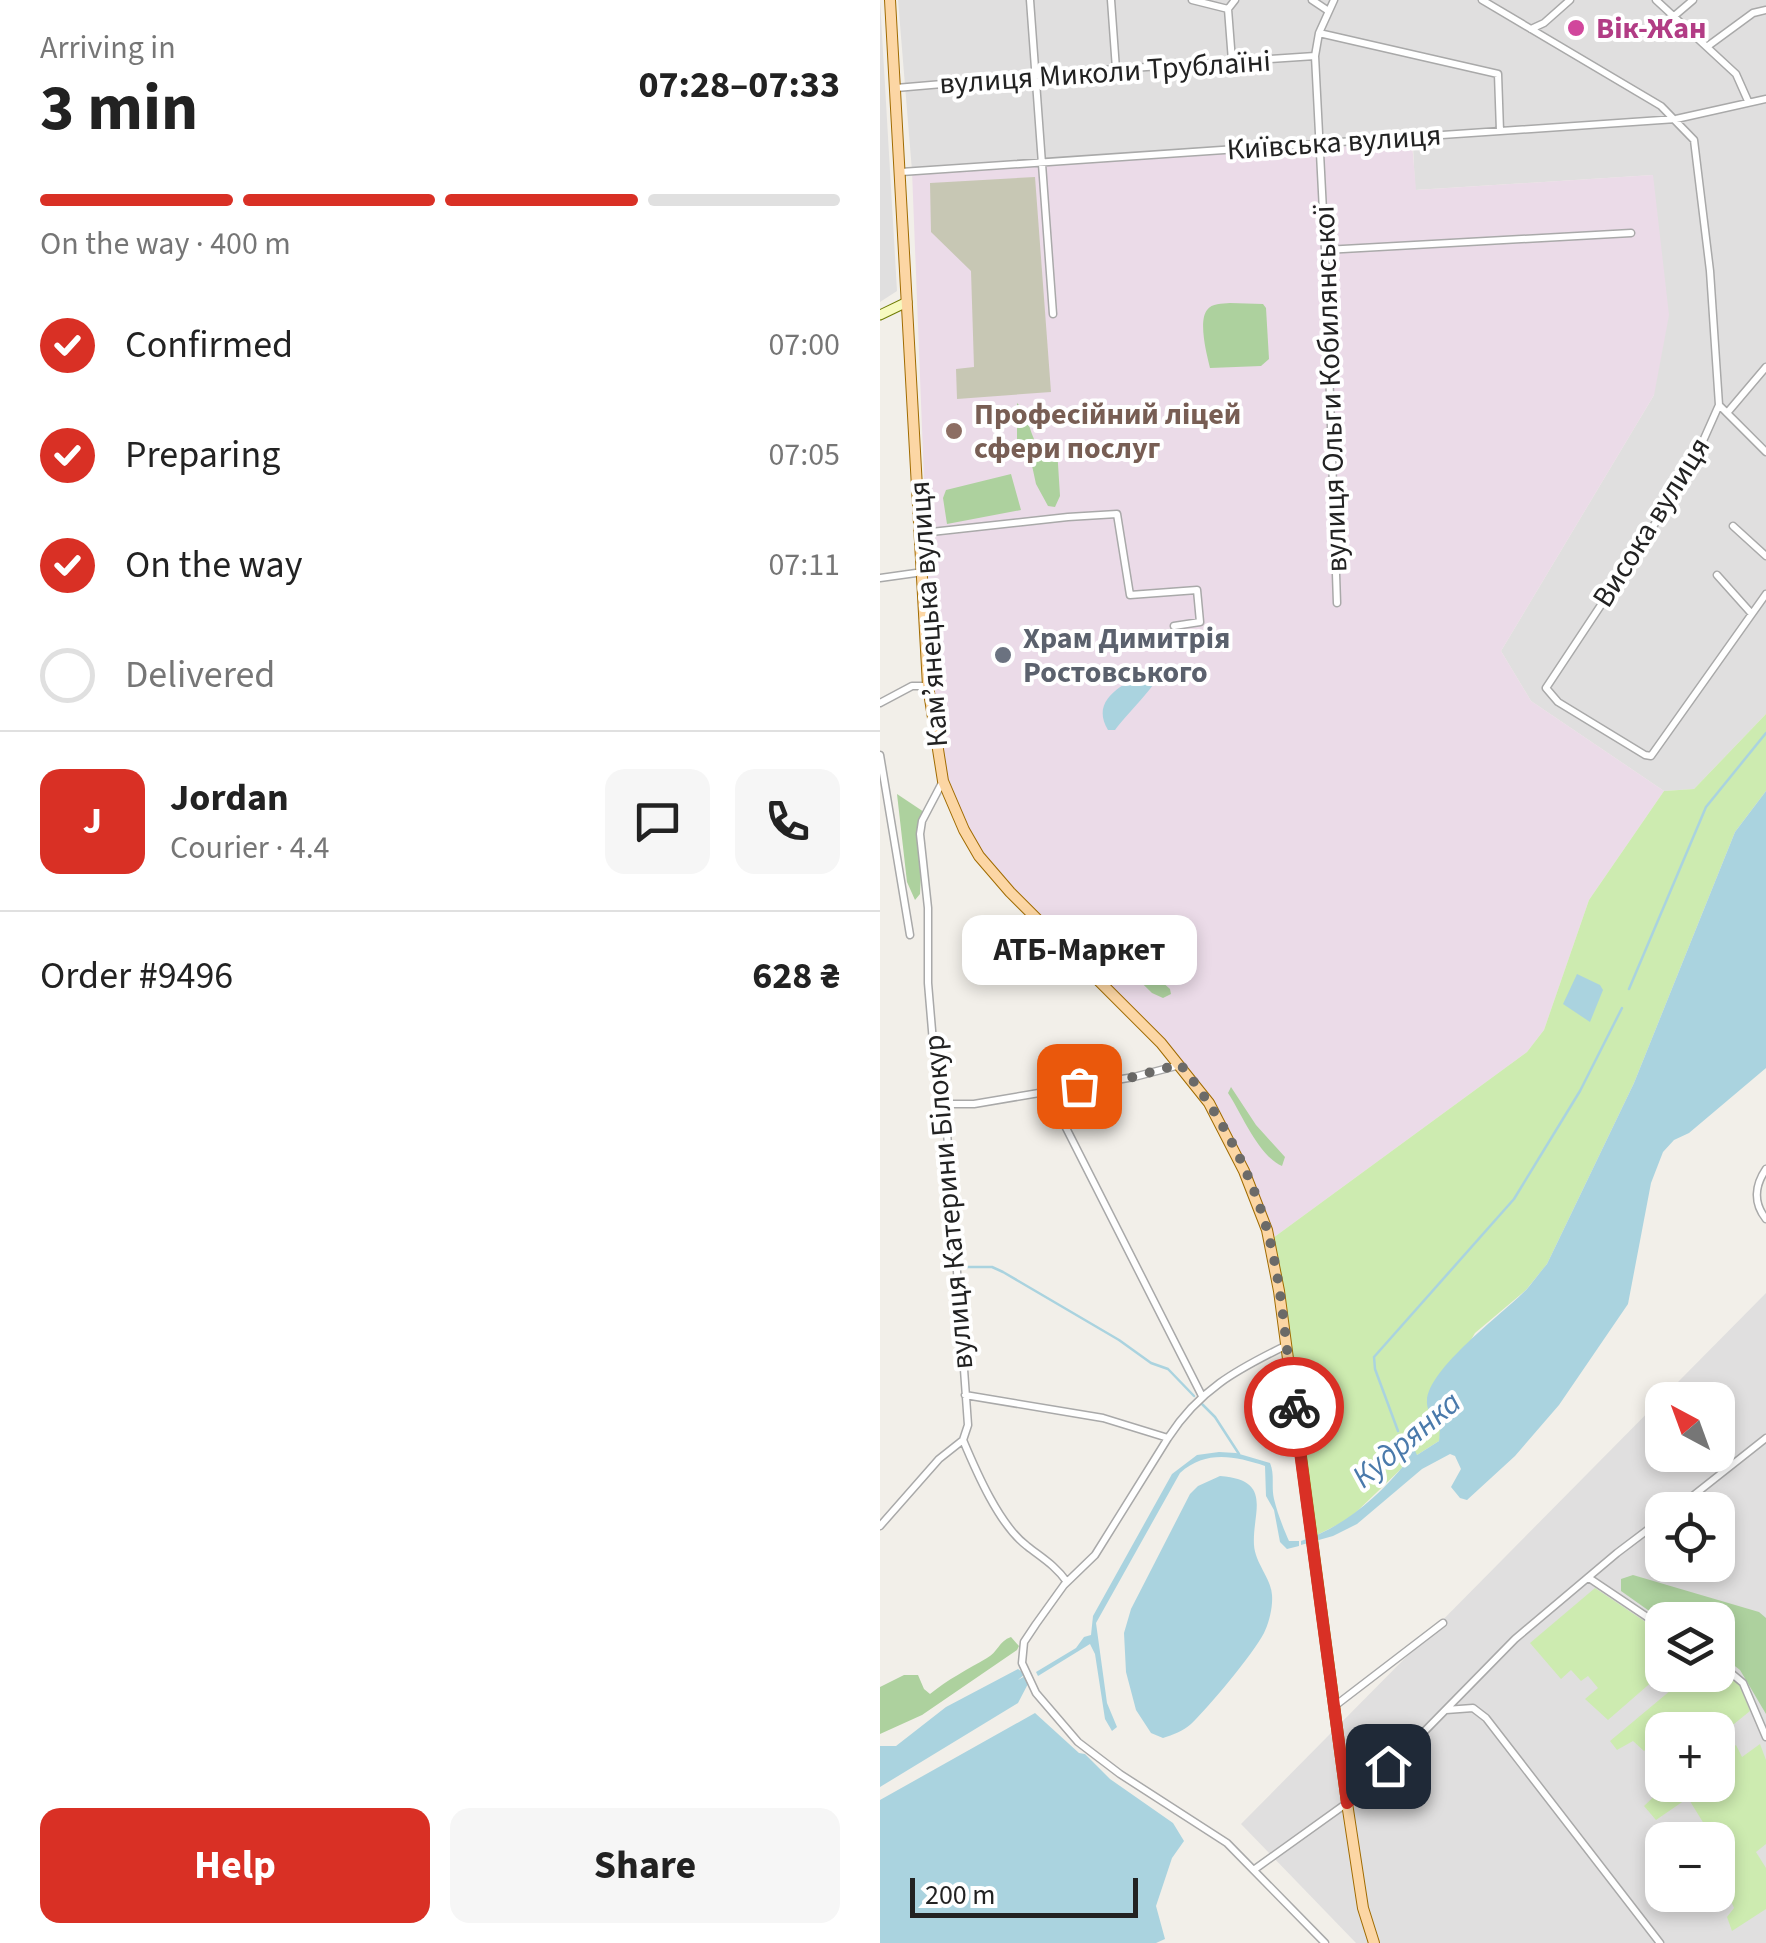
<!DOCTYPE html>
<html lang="en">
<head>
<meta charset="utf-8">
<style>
	:root { --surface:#fff; --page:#f6f6f6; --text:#222; --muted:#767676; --line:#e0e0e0; --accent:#d93025 }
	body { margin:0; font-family:"Source Sans 3",sans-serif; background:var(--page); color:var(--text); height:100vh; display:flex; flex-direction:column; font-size:38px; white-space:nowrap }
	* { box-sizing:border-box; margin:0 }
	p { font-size:32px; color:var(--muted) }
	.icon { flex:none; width:55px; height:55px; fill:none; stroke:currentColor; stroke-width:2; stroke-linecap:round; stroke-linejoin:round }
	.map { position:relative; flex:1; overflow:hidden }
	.panel { display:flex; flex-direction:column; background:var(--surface); width:880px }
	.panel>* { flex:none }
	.needle { width:65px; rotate:319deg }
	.controls { position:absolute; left:765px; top:1382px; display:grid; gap:20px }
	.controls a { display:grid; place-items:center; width:90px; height:90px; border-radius:20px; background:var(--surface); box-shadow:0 5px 15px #0003; font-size:50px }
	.scale { position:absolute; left:30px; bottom:25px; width:228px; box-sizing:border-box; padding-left:10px; border:5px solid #222; border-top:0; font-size:28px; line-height:35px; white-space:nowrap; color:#222; -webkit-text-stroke:8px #fff; paint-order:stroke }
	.pin { position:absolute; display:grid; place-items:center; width:85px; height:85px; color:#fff; margin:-42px; border-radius:20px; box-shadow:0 5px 15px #0006 }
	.courier { position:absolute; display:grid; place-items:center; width:100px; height:100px; margin:-50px; border:8px solid #d93025; border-radius:50%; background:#fff; color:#222; box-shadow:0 2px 12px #0007 }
	.bubble { position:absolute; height:70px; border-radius:20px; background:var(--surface); box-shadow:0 5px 15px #0003; font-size:32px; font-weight:700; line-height:70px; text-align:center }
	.summary em { font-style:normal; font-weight:700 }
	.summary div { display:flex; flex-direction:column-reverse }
	.summary { display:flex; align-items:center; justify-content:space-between; height:170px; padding:0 40px }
	h1 { font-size:65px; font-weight:700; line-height:75px }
	.bar { display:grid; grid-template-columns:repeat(4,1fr); gap:15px 10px; align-content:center; height:120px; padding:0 40px }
	.bar i { height:12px; border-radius:8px; background:var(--line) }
	.bar .on { background:var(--accent) }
	.bar p { grid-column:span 4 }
	.line { display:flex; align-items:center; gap:25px; padding:0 40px; border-top:2px solid var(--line) }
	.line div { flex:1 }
	.round { display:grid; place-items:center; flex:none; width:105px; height:105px; border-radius:20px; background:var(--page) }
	ol { padding:0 40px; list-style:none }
	li { display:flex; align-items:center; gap:30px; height:110px }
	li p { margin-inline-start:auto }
	li .icon { padding:10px; border-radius:50%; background:var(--accent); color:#fff; stroke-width:4 }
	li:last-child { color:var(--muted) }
	li i { width:55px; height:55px; border:5px solid var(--line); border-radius:50% }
	.button { display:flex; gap:20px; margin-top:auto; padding:20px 40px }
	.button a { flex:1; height:115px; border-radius:20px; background:var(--accent); color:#fff; font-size:40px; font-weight:700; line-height:115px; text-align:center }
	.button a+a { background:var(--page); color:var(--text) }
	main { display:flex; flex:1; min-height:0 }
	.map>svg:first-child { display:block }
	.residential { fill:#e0dfdf; fill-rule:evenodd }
	.industrial { fill:#ebdbe8 }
	.construction { fill:#c7c7b4 }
	.grass { fill:#cdebb0 }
	.forest { fill:#add19e }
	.water { fill:#aad3df }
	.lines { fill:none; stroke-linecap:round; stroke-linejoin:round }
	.stream { stroke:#aad3df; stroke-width:2.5 }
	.street-casing { stroke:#a9a9a9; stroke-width:9 }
	.secondary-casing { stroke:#707d05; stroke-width:11 }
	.primary-casing { stroke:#a06b00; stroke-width:12 }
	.street { stroke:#fff; stroke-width:6 }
	.secondary { stroke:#f7fabf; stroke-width:9 }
	.primary { stroke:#fcd6a4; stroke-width:10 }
	.done { stroke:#6b6a68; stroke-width:10; stroke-dasharray:0 18 }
	.route { stroke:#d93025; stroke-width:12 }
	.hotel-dot { fill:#d1479c; stroke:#fff; stroke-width:4 }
	.education-dot { fill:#8d6e63; stroke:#fff; stroke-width:4 }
	.worship-dot { fill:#6b7280; stroke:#fff; stroke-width:4 }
	.labels { text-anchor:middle; stroke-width:8; stroke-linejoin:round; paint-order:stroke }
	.hotel-label { font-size:30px; font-weight:bold; fill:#b23c85; stroke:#fff; text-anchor:start }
	.street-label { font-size:30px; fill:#222; stroke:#fff }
	.education-label { font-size:30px; font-weight:bold; fill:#785e54; stroke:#fff; text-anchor:start }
	.worship-label { font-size:30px; font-weight:bold; fill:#5b616d; stroke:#fff; text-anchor:start }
	.water-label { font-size:32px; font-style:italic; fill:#4a7aab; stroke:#fff }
</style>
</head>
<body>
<main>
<section class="panel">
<div class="summary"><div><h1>3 min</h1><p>Arriving in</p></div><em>07:28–07:33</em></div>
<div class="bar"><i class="on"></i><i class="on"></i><i class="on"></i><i></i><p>On the way · 400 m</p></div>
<ol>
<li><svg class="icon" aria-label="check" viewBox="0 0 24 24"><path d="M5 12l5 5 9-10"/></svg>Confirmed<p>07:00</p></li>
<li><svg class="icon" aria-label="check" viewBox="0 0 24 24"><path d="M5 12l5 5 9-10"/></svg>Preparing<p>07:05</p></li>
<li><svg class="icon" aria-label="check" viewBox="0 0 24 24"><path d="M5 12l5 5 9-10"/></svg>On the way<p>07:11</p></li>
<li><i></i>Delivered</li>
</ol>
<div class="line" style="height:180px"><b class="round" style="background:var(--accent);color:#fff">J</b><div><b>Jordan</b><p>Courier · 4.4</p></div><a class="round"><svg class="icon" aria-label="chat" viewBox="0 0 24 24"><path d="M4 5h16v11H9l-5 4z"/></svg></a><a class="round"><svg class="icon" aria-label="phone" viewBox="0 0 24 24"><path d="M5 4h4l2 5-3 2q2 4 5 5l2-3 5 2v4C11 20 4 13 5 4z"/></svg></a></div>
<div class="line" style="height:130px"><div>Order #9496</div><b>628 ₴</b></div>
<div class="button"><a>Help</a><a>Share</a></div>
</section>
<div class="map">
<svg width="886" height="1943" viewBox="0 0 886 1943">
	<rect width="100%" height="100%" fill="#f2efe9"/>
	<path class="residential" d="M0,0L17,291L0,302Z
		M18,0H886V714L814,789L784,791L651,701L621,651L774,395L773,175L535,190L533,144L32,171Z
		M886,1293V1943H476L361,1824ZM782,1400H838V1455H782ZM782,1510H838V1565H782ZM782,1620H838V1675H782ZM782,1730H838V1785H782ZM782,1840H838V1895H782Z"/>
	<path class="industrial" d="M532,143L536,190L773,175L789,315L774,395L621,651L651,701L784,791L709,900L664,1030L647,1052L393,1238L370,1174L332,1101L303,1062L154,912L103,854L76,807L67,780L52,685L32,171Z"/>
	<path class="construction" d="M155,177L171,392L77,399L76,369L94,367L91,271L51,232L50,183Z"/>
	<path class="grass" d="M886,714V791L855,832L754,1083L667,1264L646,1290L595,1333L549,1411L561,1429L559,1441L537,1455L522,1446L526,1459L521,1469L469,1519L435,1536L393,1238L647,1052L664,1030L709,900L784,791L814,789Z
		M715,1588L782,1633V1673L728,1720L705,1699L718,1688L708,1676L701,1681L691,1670L681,1679L650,1643Z
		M838,1666L860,1686L870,1711L838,1737V1730H814L805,1717L789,1730H782V1735L764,1751L753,1741L737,1750L730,1741L809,1675H838Z
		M838,1744L846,1753L856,1745L862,1757L880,1744L886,1760V1844L876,1852L886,1868V1909L852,1931L847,1917L854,1908L843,1882L853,1871L838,1852L849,1841L841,1828L829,1832L808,1798L776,1820L764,1806L786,1785H838Z"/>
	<path class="forest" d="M350,303L383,304L386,308L389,359L381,366L330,368C327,355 318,322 327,310C332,303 342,304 350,303Z
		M137,403C149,415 149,433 158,446L176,445L177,448L180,496L175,507L168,506L156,484L151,461L130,459V453L137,447Z
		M131,474L141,510L67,524L63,498L66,490Z
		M17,794L44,812L40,894L35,900L27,882Z
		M229,939L236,941L290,989L291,994L283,998L272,993L227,949L224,944Z
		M351,1087L376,1125L405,1157L402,1166C378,1155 363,1116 348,1093Z
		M753,1575L879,1612L886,1618V1714L860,1670L838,1653V1620H782L741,1591V1579Z
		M131,1637L139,1646L137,1650L42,1715L0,1734V1687L24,1675H38L44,1689L50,1694C67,1680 88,1669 107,1658C117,1653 119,1641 131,1637Z"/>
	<path class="water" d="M273,671L280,673C276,686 246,715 235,730H228C208,698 249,680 273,671Z
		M886,791V1068L809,1133L794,1140L783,1152L771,1183L748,1304L679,1405L635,1456L587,1500L580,1498L571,1487L581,1469L575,1456L570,1454L542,1469L477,1524L453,1536L421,1545V1541C464,1527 497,1498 526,1463L522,1446L531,1442L537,1455L559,1441L560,1429C555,1421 546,1411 547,1401C548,1368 625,1312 647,1289C654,1281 660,1272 667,1264L754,1083L855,832Z
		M697,974L720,985L723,990L710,1022L683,1004Z
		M339,1452L356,1453L390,1463C395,1475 391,1486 394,1499C397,1512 404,1530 409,1541H419V1546L407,1549L400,1542L394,1510L386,1496L385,1466C354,1456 326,1450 300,1473L216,1623L227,1703L237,1727L232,1731L225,1719L215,1654L210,1644L158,1676L156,1672L196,1648L204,1637L211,1635L213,1616L292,1474L317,1455Z
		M340,1476C394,1480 372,1512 374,1545C375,1563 391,1578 392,1595C393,1607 389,1623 384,1633C373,1654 329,1707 311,1724C303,1731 293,1735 283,1738L271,1733L256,1710L246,1672L244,1633L251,1609L310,1494L318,1486Z
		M138,1669L145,1674L138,1680L147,1675L150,1680L138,1703L0,1787V1746H16L66,1707Z
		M155,1713L199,1753L205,1754L230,1779L293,1823L304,1841L292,1858L276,1906L285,1939L276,1943H0V1800Z"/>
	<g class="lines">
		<path class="stream" d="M749,989L826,807L886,733
			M87,1267H112L123,1272L239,1340L271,1363L288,1369L314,1396
			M322,1404L335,1417L359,1454
			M518,1431L495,1369L494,1357L634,1199L700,1091L742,1008"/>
		<defs>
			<path id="street" d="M150,0L173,314
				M231,0L236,69
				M312,0L348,9
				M432,0L447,10
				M454,0L439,33L435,56L445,250L457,603
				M602,0L781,106L814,140L830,271L839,405L823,441L780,516L666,688L678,702L765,755L771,756L886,594
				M776,0L856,74L868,101
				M793,17L813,0
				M651,29L664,23L690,0
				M439,33L618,74L620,131
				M828,46L873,13L886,10
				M352,61L348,9L355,0
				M16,88L236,69L435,56
				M21,172L796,119L886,99
				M445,250L751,233
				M839,405L886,452
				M847,413L886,367
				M853,526L886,556
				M42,533L188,517L237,514L250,595L317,590L320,622L294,626
				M837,575L871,613
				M0,578L43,572
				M0,703L32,686H47
				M0,755L30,935
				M63,781L42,821L40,834L48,908V983L54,1054L65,1104L88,1425L83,1440C96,1471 119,1525 147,1546C162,1558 175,1565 187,1582
				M171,1090L177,1110L322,1396
				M65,1104H94L254,1077L300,1065
				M886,1169C875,1185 873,1203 886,1219
				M85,1395L223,1418L288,1438C319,1390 356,1370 405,1346
				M288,1438L215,1555L184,1585L156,1624L144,1642L142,1663L156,1693L198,1742L240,1774L347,1843L445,1943
				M795,1510L886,1438
				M0,1526L59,1459L83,1440
				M709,1578L782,1627
				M838,1662L863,1683L886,1737
				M456,1705L563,1623
				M566,1710L593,1708L606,1718L780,1943
				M375,1869L467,1803L532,1744L635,1639L737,1553L782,1519"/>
			<path id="secondary" d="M0,315L27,302"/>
			<path id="primary" d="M10,0L48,686L63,781L84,830L99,856L130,892L281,1043L329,1103L364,1171L387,1230L399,1291L467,1803L483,1908L494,1943"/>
		</defs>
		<use href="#street" class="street-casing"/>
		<use href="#secondary" class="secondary-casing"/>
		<use href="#primary" class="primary-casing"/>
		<use href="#street" class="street"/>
		<use href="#secondary" class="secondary"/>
		<use href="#primary" class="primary"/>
	</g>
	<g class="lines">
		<path class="done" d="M199,1086L254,1077L300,1064C340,1113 373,1175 389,1237C403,1292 406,1350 414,1407"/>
		<path class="route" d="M414,1407L467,1803L508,1766"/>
	</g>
	<circle class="hotel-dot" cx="696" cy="28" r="10"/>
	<circle class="education-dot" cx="74" cy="431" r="10"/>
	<circle class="worship-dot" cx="123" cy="655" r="10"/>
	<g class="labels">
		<g class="hotel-label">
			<text x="716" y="38">Вік-Жан</text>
		</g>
		<g class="street-label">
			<text transform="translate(225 72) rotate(-4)" y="10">вулиця Миколи Трублаїні</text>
			<text transform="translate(454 142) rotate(-4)" y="10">Київська вулиця</text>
			<text transform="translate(450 389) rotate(-92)" y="10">вулиця Ольги Кобилянської</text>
			<text transform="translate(771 522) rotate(-58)" y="10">Висока вулиця</text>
			<text transform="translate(48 614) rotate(-94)" y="10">Камʼянецька вулиця</text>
			<text transform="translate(68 1202) rotate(-95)" y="10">вулиця Катерини Білокур</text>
		</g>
		<g class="education-label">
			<text x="94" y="424">Професійний ліцей<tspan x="94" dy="34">сфери послуг</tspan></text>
		</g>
		<g class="worship-label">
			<text x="143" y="648">Храм Димитрія<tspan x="143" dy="34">Ростовського</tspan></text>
		</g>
		<g class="water-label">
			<text transform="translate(526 1439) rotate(-40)" y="11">Кудрянка</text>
		</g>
	</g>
</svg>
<div class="controls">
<a><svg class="needle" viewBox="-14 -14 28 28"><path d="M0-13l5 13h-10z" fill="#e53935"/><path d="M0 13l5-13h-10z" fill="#767676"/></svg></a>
<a><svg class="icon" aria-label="locate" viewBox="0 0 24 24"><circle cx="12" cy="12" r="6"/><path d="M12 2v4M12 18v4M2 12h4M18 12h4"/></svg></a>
<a><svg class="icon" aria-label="layers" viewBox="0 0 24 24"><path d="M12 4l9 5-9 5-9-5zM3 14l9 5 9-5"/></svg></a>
<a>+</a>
<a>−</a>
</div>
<div class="scale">200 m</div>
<div class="pin" style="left:199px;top:1086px;background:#ea580c"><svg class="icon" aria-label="bag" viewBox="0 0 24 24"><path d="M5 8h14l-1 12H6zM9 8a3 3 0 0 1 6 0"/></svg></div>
<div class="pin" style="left:508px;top:1766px;background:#1f2937"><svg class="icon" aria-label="home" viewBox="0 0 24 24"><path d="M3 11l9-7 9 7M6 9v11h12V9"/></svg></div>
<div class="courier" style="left:414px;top:1407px"><svg class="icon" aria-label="bike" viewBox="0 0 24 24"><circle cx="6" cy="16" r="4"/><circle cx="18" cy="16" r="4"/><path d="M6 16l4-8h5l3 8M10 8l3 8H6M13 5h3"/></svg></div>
<div class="bubble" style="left:82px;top:915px;width:235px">АТБ-Маркет</div>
</div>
</main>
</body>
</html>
